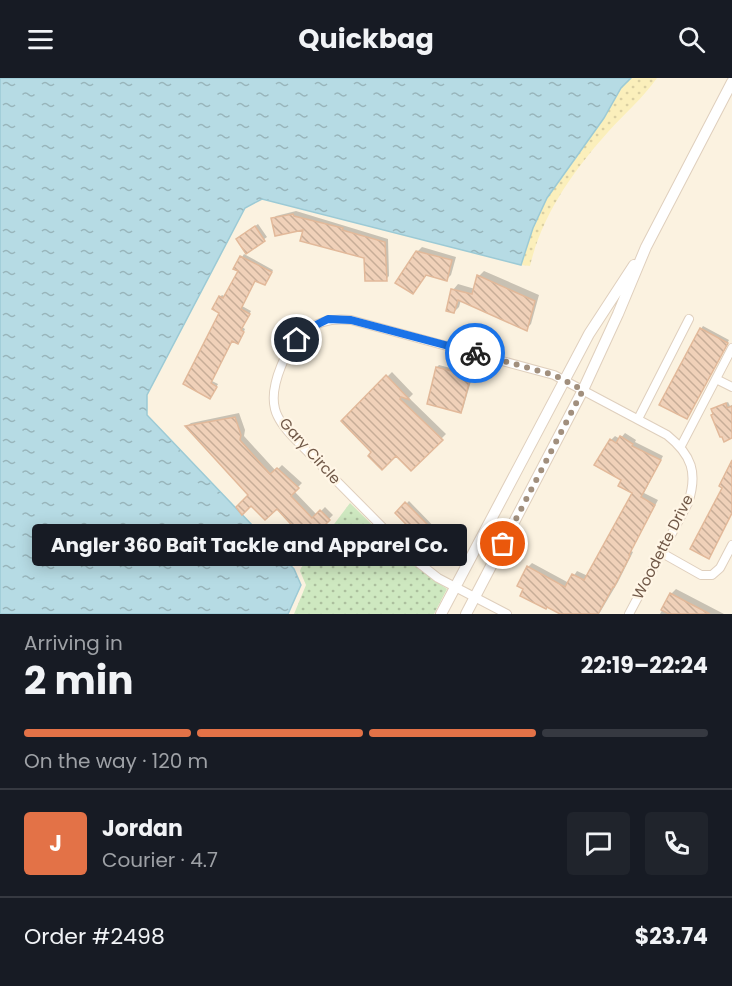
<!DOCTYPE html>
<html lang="en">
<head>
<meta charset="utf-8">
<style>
	:root { --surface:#171b24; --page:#20242c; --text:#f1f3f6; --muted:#9ea1a6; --line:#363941; --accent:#e37247 }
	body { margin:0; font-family:Poppins,sans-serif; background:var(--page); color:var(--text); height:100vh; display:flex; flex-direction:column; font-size:22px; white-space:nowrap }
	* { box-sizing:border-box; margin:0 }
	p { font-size:20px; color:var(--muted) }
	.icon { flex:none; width:33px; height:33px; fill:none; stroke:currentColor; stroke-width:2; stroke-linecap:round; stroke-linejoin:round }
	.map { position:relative; height:536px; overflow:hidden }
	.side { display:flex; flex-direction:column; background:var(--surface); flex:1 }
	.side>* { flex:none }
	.pin { position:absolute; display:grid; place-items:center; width:51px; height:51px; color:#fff; margin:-26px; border:3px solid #fff; border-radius:50%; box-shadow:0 2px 6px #0007 }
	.courier { position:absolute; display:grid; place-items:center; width:60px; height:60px; margin:-30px; border:4px solid #1a73e8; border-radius:50%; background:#fff; color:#222; box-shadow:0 2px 8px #0007 }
	.bubble { position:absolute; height:42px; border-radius:6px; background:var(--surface); box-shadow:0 3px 15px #0003; font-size:20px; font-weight:700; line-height:42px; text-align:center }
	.summary em { font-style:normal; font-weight:700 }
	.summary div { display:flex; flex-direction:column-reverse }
	.summary { display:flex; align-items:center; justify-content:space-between; height:102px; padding:0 24px }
	h1 { font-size:39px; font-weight:700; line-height:45px }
	.bar { display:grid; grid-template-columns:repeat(4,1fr); gap:9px 6px; align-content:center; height:72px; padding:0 24px }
	.bar i { height:8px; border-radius:4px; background:var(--line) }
	.bar .active { background:var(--accent) }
	.bar p { grid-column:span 4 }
	.line { display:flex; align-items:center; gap:15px; padding:0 24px; border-top:2px solid var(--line) }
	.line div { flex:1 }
	.round { display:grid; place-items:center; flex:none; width:63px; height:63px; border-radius:6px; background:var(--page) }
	header { display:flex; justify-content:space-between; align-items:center; height:78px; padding:0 24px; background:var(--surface); font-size:27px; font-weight:700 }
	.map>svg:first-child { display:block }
	.sand { fill:url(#sand-dots) }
	.park { fill:url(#park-dots) }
	.water { fill:url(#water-ripples); stroke:#9ccad5; stroke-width:1.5 }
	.shadow { fill:#0003 }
	.building { fill:url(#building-back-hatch); stroke:#e2b99a; stroke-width:1.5 }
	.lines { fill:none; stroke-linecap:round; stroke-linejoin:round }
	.minor-casing { stroke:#dfcfbd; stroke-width:10 }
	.tertiary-casing { stroke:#dfcfbd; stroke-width:12 }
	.minor { stroke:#fff; stroke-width:8 }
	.tertiary { stroke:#fff; stroke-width:10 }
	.done { stroke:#a18f7d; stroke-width:6; stroke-dasharray:0 10.8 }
	.route { stroke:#1a73e8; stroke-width:8 }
	.labels { text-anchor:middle; stroke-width:4.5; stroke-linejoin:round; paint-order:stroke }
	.street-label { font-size:15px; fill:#715948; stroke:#fff6e6 }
</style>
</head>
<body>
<header><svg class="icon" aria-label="menu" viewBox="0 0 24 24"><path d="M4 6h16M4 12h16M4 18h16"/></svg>Quickbag<svg class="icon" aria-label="search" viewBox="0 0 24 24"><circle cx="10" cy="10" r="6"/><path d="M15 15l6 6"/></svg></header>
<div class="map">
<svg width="732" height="536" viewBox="0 0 732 536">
	<defs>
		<pattern id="sand-dots" width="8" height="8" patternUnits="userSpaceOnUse" patternTransform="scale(1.5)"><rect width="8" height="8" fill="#fbefbb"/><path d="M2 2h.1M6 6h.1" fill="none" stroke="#dacfa2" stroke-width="1.8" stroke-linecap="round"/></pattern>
		<pattern id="park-dots" width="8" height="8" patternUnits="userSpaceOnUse" patternTransform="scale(1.5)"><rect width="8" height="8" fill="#cee8c0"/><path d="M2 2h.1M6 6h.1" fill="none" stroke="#acbf9e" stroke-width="1.8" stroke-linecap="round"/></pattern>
		<pattern id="water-ripples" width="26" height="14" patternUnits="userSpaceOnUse" patternTransform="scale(1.5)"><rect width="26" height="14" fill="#b6dbe4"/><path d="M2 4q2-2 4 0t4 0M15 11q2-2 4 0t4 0" fill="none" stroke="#98b5bb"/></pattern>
		<pattern id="building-back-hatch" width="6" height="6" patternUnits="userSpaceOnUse" patternTransform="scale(1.5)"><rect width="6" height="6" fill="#f0d1b9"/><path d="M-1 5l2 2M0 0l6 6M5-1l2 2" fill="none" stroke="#c7ad98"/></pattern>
	</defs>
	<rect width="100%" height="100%" fill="#fbf2e0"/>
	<path class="sand" d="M631,0H657C643,20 624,36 608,54C573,93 542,137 530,188L521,187L533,150L547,120L604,40L621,10Z"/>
	<path class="park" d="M350,425L412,486L447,511L434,536H294L306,507L300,493L301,490Z"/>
	<path class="water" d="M0,0H631L621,10L604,40L547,120L533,150L521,187L262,121L245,130L147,317V337L294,491L301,507L288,536H0Z"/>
	<path class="shadow" d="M296,133L388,161L389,198L386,201L366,179L305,151L273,141L276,138Z
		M258,146L267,159L247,174L240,159Z
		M422,169L456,179L451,197L447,201L417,174Z
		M244,176L273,192L267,203L256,201L242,228L251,233L242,249L245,251L240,262H233L212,303L218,306L212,317L185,306L221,235L220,219L222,217L226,219L240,193L235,190Z
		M484,193L539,217L531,246L526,251L461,222L459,229L454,234L453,212L458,206L475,211L479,198Z
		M703,248L729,262L687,340L701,251Z
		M439,287L473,296L463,331L461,333L437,289Z
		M392,294L413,316L409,320L446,356L411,391L396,376L374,374L343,343Z
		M728,324L730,328L732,327V359L713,331Z
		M239,335L245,352L244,358L276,393L282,387L302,405L294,413L317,437L325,429L333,437L302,468L300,454L277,429L250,417L187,348L191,345Z
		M625,355L636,362L635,364L663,378L644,415L658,422L631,473L633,474L618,504L599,536H563L548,528L528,489L532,485L569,505L577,493L588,498L634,415L623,402L611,362L615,358L620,361Z
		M409,423L447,462L435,473L397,435Z
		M676,511L724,536H660L671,516Z"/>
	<path class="building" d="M293,136L294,138L343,150L342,152L385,164L387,203H365L364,180L300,163L303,152L275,158L271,140Z
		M255,148L265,163L246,176L236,161Z
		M416,173L452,182L447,203L426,197L413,216L395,205Z
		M240,178L272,194L265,207L255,203L241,231L250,236L241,252L244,254L238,266L232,263L211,305L217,309L210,321L183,306L219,235L212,231L219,218L223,220L238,193L233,191Z
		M477,197L535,223L527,253L458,222L454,235L446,233L451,211L472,216Z
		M700,250L728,265L687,341L659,327Z
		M436,289L471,298L461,335L427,326Z
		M386,297L410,322L401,319L400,321L443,362L411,393L396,378L382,392L368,378L371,374L341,343Z
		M726,325L727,330L732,328V360L724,364L722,359H720L711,337L713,336L711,331Z
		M235,339L241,357L240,362L270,396L277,390L299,410L291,418L312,440L320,432L330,442L302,470L292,460L298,454L277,431L265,442L251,428L242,437L236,429L248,417L185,348Z
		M620,358L633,366L632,368L661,382L641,419L655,427L629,477L630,478L614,509H613L598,536H560L547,529L546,531L520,518L523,511L517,508L527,488L565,509L572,496L584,502L632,415L618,408L621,402L594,387L610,361L616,365Z
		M732,382V435L709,481L690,471L722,410L719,408Z
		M405,424L446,465L435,476L395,435Z
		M670,515L683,522L710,536H669L661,532Z"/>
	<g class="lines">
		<defs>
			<path id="minor" d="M716,301L732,309
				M638,341L689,241
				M681,368L732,270
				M662,475L701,497H712L720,490L732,467
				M507,536L438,500L415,482L296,362C287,353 278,343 275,331C269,308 287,266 306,252C320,242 334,240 351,242L554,297L667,357C692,377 698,395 688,425L629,536"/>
			<path id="tertiary" d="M441,536L589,256L634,187
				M466,536L583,312L618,236L646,169L732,4"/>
		</defs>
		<use href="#minor" class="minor-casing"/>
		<use href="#tertiary" class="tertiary-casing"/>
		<use href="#minor" class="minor"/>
		<use href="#tertiary" class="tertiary"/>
	</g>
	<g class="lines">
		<path class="done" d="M475,275L554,297L583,312L503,466"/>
		<path class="route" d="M297,262L304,253L328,241L351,242L475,275"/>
	</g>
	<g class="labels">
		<g class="street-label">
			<text transform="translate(310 373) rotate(48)" y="5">Gary Circle</text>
			<text transform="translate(663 469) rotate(-63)" y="5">Woodette Drive</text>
		</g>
	</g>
</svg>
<div class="pin" style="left:503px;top:466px;background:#ea580c"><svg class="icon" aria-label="bag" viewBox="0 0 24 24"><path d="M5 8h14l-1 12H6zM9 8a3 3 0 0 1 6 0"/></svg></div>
<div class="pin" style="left:297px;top:262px;background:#1f2937"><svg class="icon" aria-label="home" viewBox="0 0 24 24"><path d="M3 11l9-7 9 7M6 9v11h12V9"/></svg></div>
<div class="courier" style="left:475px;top:275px"><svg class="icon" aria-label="bike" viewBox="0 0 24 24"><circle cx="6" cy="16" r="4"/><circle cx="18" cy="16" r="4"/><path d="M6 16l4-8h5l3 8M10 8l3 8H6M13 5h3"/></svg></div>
<div class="bubble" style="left:32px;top:446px;width:435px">Angler 360 Bait Tackle and Apparel Co.</div>
</div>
<section class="side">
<div class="summary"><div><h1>2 min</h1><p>Arriving in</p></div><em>22:19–22:24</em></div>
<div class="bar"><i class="active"></i><i class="active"></i><i class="active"></i><i></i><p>On the way · 120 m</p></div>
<div class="line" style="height:108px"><b class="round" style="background:var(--accent);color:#fff">J</b><div><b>Jordan</b><p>Courier · 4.7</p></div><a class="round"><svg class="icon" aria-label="chat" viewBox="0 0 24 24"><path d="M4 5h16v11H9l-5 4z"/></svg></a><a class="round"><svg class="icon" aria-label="phone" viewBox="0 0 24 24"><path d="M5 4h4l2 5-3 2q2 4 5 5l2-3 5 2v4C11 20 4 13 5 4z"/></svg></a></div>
<div class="line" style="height:78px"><div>Order #2498</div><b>$23.74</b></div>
</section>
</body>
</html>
